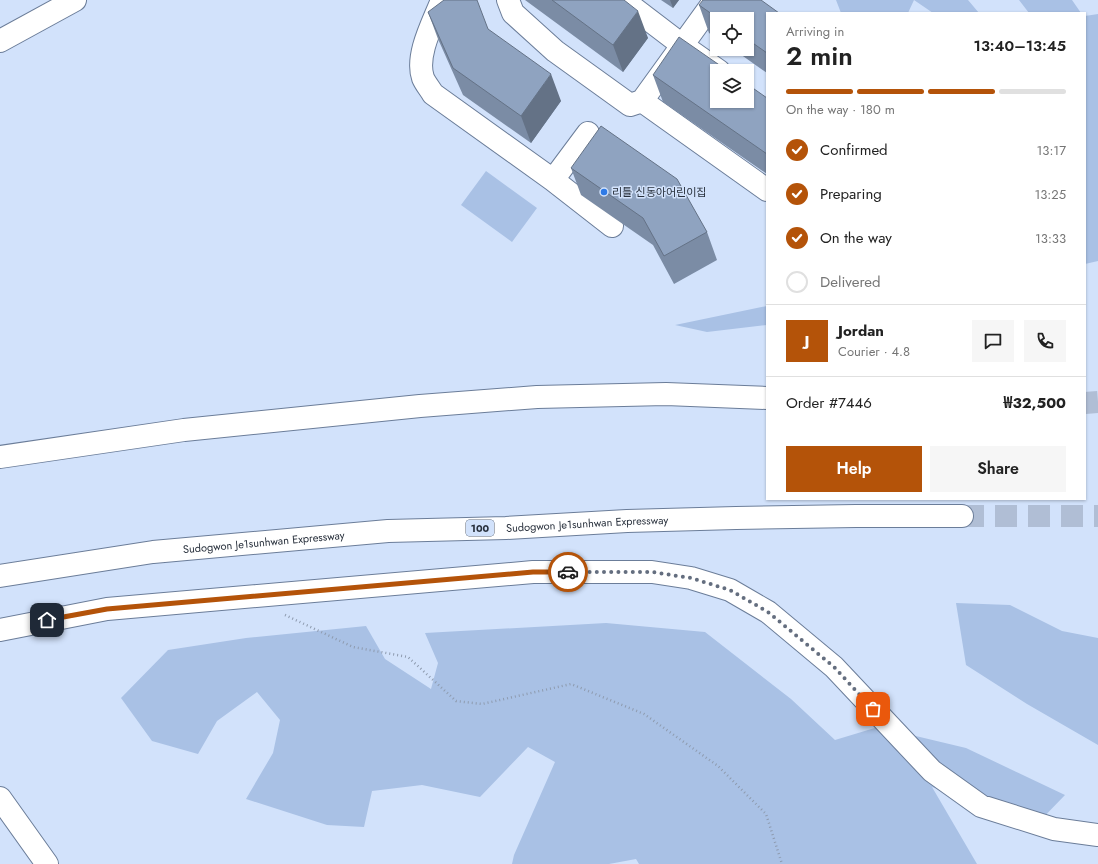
<!DOCTYPE html>
<html lang="en">
<head>
<meta charset="utf-8">
<style>
	:root { --surface:#fff; --page:#f6f6f6; --text:#222; --muted:#767676; --line:#e0e0e0; --accent:#b45309 }
	body { margin:0; font-family:Jost,"Noto Sans KR",sans-serif; background:var(--page); color:var(--text); height:100vh; display:flex; flex-direction:column; font-size:15px; white-space:nowrap }
	* { box-sizing:border-box; margin:0 }
	p { font-size:13px; color:var(--muted) }
	.icon { flex:none; width:22px; height:22px; fill:none; stroke:currentColor; stroke-width:2; stroke-linecap:round; stroke-linejoin:round }
	.map { position:relative; flex:1; overflow:hidden }
	.drawer { position:absolute; left:766px; top:12px; width:320px; height:488px; display:flex; flex-direction:column; background:var(--surface); border-radius:0px; box-shadow:0 1px 3px #0004 }
	.drawer>* { flex:none }
	.fabs { position:absolute; left:710px; top:12px; display:grid; gap:8px }
	.fabs a { display:grid; place-items:center; width:44px; height:44px; border-radius:0px; background:var(--surface); box-shadow:0 1px 3px #0004; font-size:20px }
	.pin { position:absolute; display:grid; place-items:center; width:34px; height:34px; color:#fff; margin:-17px; border-radius:8px; box-shadow:0 2px 6px #0006 }
	.courier { position:absolute; display:grid; place-items:center; width:40px; height:40px; margin:-20px; border:3px solid #b45309; border-radius:50%; background:#fff; color:#222; box-shadow:0 1px 5px #0007 }
	.summary em { font-style:normal; font-weight:600 }
	.summary div { display:flex; flex-direction:column-reverse }
	.summary { display:flex; align-items:center; justify-content:space-between; height:68px; padding:0 20px }
	h1 { font-size:26px; font-weight:600; line-height:30px }
	.bar { display:grid; grid-template-columns:repeat(4,1fr); gap:6px 4px; align-content:center; height:48px; padding:0 20px }
	.bar i { height:5px; border-radius:3px; background:var(--line) }
	.bar .active { background:var(--accent) }
	.bar p { grid-column:span 4 }
	.line { display:flex; align-items:center; gap:10px; padding:0 20px; border-top:1px solid var(--line) }
	.line div { flex:1 }
	.round { display:grid; place-items:center; flex:none; width:42px; height:42px; border-radius:0px; background:var(--page) }
	ol { padding:0 20px; list-style:none }
	li { display:flex; align-items:center; gap:12px; height:44px }
	li p { margin-inline-start:auto }
	li .icon { padding:4px; border-radius:50%; background:var(--accent); color:#fff; stroke-width:4 }
	li:last-child { color:var(--muted) }
	li i { width:22px; height:22px; border:2px solid var(--line); border-radius:50% }
	.action { display:flex; gap:8px; margin-top:auto; padding:8px 20px }
	.action a { flex:1; height:46px; border-radius:0px; background:var(--accent); color:#fff; font-size:16px; font-weight:600; line-height:46px; text-align:center }
	.action a+a { background:var(--page); color:var(--text) }
	.map>svg:first-child { display:block }
	.green { fill:#a9c1e5 }
	.lines { fill:none; stroke-linecap:round; stroke-linejoin:round }
	.highway-tunnel { stroke:#b0bed5; stroke-width:22; stroke-dasharray:22 11; stroke-linecap:butt }
	.minor-casing { stroke:#6b7d99; stroke-width:24 }
	.highway-casing { stroke:#6b7d99; stroke-width:24 }
	.path { stroke:#8e9baf; stroke-width:2.5; stroke-dasharray:1 3; stroke-linecap:butt }
	.minor { stroke:#fff; stroke-width:22 }
	.highway { stroke:#fff; stroke-width:22 }
	.wall { fill:#7b8ca5 }
	.shaded-wall { fill:#647286 }
	.building { fill:#8fa3c0; stroke:#647286 }
	.done { stroke:#646e7f; stroke-width:4; stroke-dasharray:0 7.2 }
	.route { stroke:#b45309; stroke-width:5 }
	.poi-dot { fill:#2e7ae6; stroke:#d2e2fb; stroke-width:1.5 }
	.labels { text-anchor:middle; stroke-width:3; stroke-linejoin:round; paint-order:stroke }
	.shield { fill:#d2e2fb; stroke:#5b6575; stroke-width:1 }
	.shield-label { font-size:10px; font-weight:bold; fill:#28303c }
	.poi-label { font-size:11px; fill:#28303c; stroke:#d2e2fb; text-anchor:start }
	.street-label { font-size:11px; fill:#28303c; stroke:#d2e2fb }
</style>
</head>
<body>
<div class="map">
<svg width="1098" height="864" viewBox="0 0 1098 864">
	<rect width="100%" height="100%" fill="#d2e2fb"/>
	<path class="green" d="M836,0H968L979,13H933L914,0L908,13H841Z
		M1019,0H1072L1081,13H1029Z
		M1098,14V261L1085,264V16Z
		M486,171L537,208L512,242L461,205Z
		M767,306V325L707,332L675,325Z
		M956,603L1010,605L1062,631L1098,638V745L1027,704L966,665Z
		M606,623L705,632L791,699L835,740L878,727L966,748L1065,795L1035,826L932,787L977,864H639L636,859L609,864H512L514,855L555,762L528,747L480,797L422,785L372,791L364,827L327,825L246,799L273,753L280,720L257,692L217,721L198,754L152,741L121,698L168,650L246,638L366,626L385,659L431,689L438,663L425,633Z"/>
	<g class="lines">
		<path class="highway-tunnel" d="M1085,403L1098,402
			M962,516H1098"/>
		<defs>
			<path id="minor" d="M442,0C434,21 415,55 423,78C425,83 430,89 433,94L553,180L612,226
				M508,0L513,13L555,51L630,105L642,101L715,0
				M623,0L682,45L719,71
				M0,41L75,0
				M642,101L767,190
				M553,180L588,133
				M0,630L107,609L533,572H652L691,578L730,590L768,612L834,667L932,771L981,806L1054,829L1098,835
				M0,798L47,864"/>
			<g id="highway">
				<path d="M0,457L184,430L420,406L537,397L666,394L767,398"/>
				<path id="s1" d="M0,576L153,552L388,531L506,528L627,521L736,518L856,516H962"/>
			</g>
		</defs>
		<use href="#minor" class="minor-casing"/>
		<use href="#highway" class="highway-casing"/>
		<path class="path" d="M285,615L353,647L408,657L456,701L482,704L571,684L644,714L718,766L766,814L782,864"/>
		<use href="#minor" class="minor"/>
		<use href="#highway" class="highway"/>
	</g>
	<path class="wall" d="M525,0H624L648,38L623,72Z
		M661,0H679L673,8Z
		M699,5L767,13V73L733,49H747V19H717V38L709,33Z
		M428,12L488,29L561,101L531,143L463,95L438,39Z
		M653,75L767,98V174L663,102Z
		M571,168L707,232L717,260L674,284L653,245L581,195Z"/>
	<path class="shaded-wall" d="M670,0H679L673,8Z
		M638,11L648,38L623,72L613,45Z
		M551,74L561,101L531,143L521,116Z"/>
	<path class="building" d="M444,0H477L488,29L551,74L521,116L453,68L428,12Z
		M552,0H624L638,11L613,45Z
		M703,0H761L779,13H767V53L747,39V19H719L699,5Z
		M679,37L728,71H717V101H747V84L767,98V154L653,75Z
		M601,126L677,179L707,232L664,256L643,218L571,168Z"/>
	<g class="lines">
		<path class="done" d="M568,572H652L691,578L730,590L768,612L834,667L873,709"/>
		<path class="route" d="M47,620L107,609L533,572H568"/>
	</g>
	<circle class="poi-dot" cx="604" cy="192" r="4"/>
	<g class="labels">
		<rect class="shield" x="466" y="520" width="28" height="16" rx="3"/>
		<g class="shield-label">
			<text x="480" y="532">100</text>
		</g>
		<g class="poi-label">
			<text x="612" y="196">리틀 신동아어린이집</text>
		</g>
		<g class="street-label">
			<text dy="4" stroke="none"><textPath href="#s1" startOffset="590">Sudogwon Je1sunhwan Expressway</textPath></text>
			<text dy="4" stroke="none"><textPath href="#s1" startOffset="266">Sudogwon Je1sunhwan Expressway</textPath></text>
		</g>
	</g>
</svg>
<div class="fabs">
<a><svg class="icon" aria-label="locate" viewBox="0 0 24 24"><circle cx="12" cy="12" r="6"/><path d="M12 2v4M12 18v4M2 12h4M18 12h4"/></svg></a>
<a><svg class="icon" aria-label="layers" viewBox="0 0 24 24"><path d="M12 4l9 5-9 5-9-5zM3 14l9 5 9-5"/></svg></a>
</div>
<div class="pin" style="left:873px;top:709px;background:#ea580c"><svg class="icon" aria-label="bag" viewBox="0 0 24 24"><path d="M5 8h14l-1 12H6zM9 8a3 3 0 0 1 6 0"/></svg></div>
<div class="pin" style="left:47px;top:620px;background:#1f2937"><svg class="icon" aria-label="home" viewBox="0 0 24 24"><path d="M3 11l9-7 9 7M6 9v11h12V9"/></svg></div>
<div class="courier" style="left:568px;top:572px"><svg class="icon" aria-label="car" viewBox="0 0 24 24"><path d="M5 17H2v-5l4-1 3-4h7l3 4 3 1v5h-3M9 17h6M6 11h13"/><circle cx="7" cy="17" r="2"/><circle cx="17" cy="17" r="2"/></svg></div>
<section class="drawer">
<div class="summary"><div><h1>2 min</h1><p>Arriving in</p></div><em>13:40–13:45</em></div>
<div class="bar"><i class="active"></i><i class="active"></i><i class="active"></i><i></i><p>On the way · 180 m</p></div>
<ol>
<li><svg class="icon" aria-label="check" viewBox="0 0 24 24"><path d="M5 12l5 5 9-10"/></svg>Confirmed<p>13:17</p></li>
<li><svg class="icon" aria-label="check" viewBox="0 0 24 24"><path d="M5 12l5 5 9-10"/></svg>Preparing<p>13:25</p></li>
<li><svg class="icon" aria-label="check" viewBox="0 0 24 24"><path d="M5 12l5 5 9-10"/></svg>On the way<p>13:33</p></li>
<li><i></i>Delivered</li>
</ol>
<div class="line" style="height:72px"><b class="round" style="background:var(--accent);color:#fff">J</b><div><b>Jordan</b><p>Courier · 4.8</p></div><a class="round"><svg class="icon" aria-label="chat" viewBox="0 0 24 24"><path d="M4 5h16v11H9l-5 4z"/></svg></a><a class="round"><svg class="icon" aria-label="phone" viewBox="0 0 24 24"><path d="M5 4h4l2 5-3 2q2 4 5 5l2-3 5 2v4C11 20 4 13 5 4z"/></svg></a></div>
<div class="line" style="height:52px"><div>Order #7446</div><b>₩32,500</b></div>
<div class="action"><a>Help</a><a>Share</a></div>
</section>
</div>
</body>
</html>
